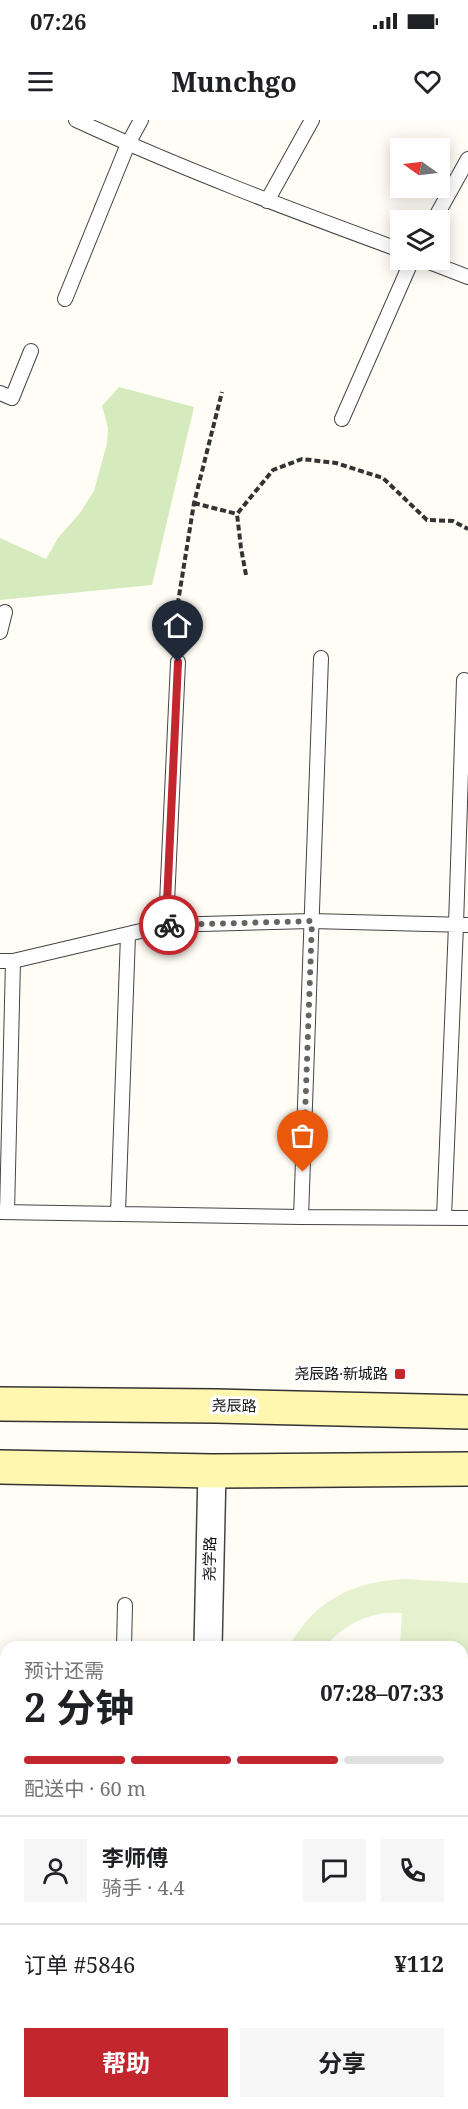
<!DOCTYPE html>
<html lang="zh">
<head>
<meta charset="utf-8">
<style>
	:root { --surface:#fff; --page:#f6f6f6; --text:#202124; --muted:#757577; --line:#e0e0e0; --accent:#c4262e }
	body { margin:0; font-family:"Noto Serif","Noto Sans SC",serif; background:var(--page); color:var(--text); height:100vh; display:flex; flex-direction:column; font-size:22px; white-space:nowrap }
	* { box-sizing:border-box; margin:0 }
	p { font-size:20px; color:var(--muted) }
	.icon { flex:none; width:33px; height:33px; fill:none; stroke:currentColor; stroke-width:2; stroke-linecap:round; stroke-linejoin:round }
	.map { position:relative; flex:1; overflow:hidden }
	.side { position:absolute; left:0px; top:1521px; width:468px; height:468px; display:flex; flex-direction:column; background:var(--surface); border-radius:18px 18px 0 0; box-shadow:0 3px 15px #0003 }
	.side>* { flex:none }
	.needle { width:39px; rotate:284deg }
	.controls { position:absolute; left:390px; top:18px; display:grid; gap:12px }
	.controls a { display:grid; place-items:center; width:60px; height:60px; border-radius:0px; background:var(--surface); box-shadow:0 3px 15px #0003; font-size:30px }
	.pin { position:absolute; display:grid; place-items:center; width:51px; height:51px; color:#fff; margin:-62px -26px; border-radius:50% 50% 50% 0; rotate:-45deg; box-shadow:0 0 6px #0007 }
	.pin .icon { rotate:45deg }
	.courier { position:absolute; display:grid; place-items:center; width:60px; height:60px; margin:-30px; border:4px solid #c4262e; border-radius:50%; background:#fff; color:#222; box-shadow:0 2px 8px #0007 }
	.summary em { font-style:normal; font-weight:700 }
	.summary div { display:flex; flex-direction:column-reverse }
	.summary { display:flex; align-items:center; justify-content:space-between; height:102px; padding:0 24px }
	h1 { font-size:39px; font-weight:700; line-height:45px }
	.bar { display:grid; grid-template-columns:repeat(4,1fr); gap:9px 6px; align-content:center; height:72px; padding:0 24px }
	.bar i { height:8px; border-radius:4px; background:var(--line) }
	.bar .current { background:var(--accent) }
	.bar p { grid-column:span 4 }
	.line { display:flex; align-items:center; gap:15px; padding:0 24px; border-top:2px solid var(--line) }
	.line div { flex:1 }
	.round { display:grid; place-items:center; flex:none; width:63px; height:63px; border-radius:0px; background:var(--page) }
	.button { display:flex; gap:12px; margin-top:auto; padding:12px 24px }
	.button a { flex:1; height:69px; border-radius:0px; background:var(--accent); color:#fff; font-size:24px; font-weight:700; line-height:69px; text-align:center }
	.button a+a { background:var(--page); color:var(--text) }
	.status { display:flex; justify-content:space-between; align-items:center; height:42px; padding:0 30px; background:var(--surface); direction:ltr }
	.status svg { height:16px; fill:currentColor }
	header { display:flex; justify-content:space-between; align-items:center; height:78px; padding:0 24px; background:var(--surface); font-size:27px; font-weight:700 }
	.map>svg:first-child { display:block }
	.green { fill:#d5ebbd }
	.pitch { fill:#e6f2cf }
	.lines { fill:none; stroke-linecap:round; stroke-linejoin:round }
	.service-casing { stroke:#444; stroke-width:16 }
	.minor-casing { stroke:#444; stroke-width:30 }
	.secondary-casing { stroke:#333; stroke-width:36 }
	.path { stroke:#333; stroke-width:4; stroke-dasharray:6 3; stroke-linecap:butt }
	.service { stroke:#fff; stroke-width:14 }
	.minor { stroke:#fff; stroke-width:27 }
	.secondary { stroke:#fff6b0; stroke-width:33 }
	.done { stroke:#646461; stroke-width:6; stroke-dasharray:0 10.8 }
	.route { stroke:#c4262e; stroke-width:8 }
	.poi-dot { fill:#c4262e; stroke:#fff; stroke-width:2 }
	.labels { text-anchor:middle; stroke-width:6; stroke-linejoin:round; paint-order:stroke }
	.poi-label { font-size:15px; fill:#111; stroke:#fff; text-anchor:end }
	.street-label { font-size:15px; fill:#111; stroke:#fff }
</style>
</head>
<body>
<div class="status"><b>07:26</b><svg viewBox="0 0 49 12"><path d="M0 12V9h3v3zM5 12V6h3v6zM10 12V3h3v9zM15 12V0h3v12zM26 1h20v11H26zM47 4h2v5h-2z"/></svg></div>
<header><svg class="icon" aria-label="menu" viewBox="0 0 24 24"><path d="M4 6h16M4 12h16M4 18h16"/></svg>Munchgo<svg class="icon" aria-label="heart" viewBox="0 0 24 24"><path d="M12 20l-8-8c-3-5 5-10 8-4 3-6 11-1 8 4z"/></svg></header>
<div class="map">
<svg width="468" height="1989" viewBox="0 0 468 1989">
	<rect width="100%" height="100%" fill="#fffdf5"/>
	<path class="green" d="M119,267L194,287L152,465L0,480V418L46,439L58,418L80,393L94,371L107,323L108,308L102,286Z"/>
	<path class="pitch" d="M406,1459L468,1463V1711L462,1710V1527H400L402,1493C371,1491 345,1503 325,1527H289C314,1480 354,1461 406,1459Z"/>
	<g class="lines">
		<defs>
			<path id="service" d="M76,0C182,49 291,90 400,130
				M267,81L312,0
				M434,100L468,39
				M424,140L468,157
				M65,179L128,24L141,0
				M0,273L12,278L31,231
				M342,299L412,140
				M0,512L5,492
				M166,805L178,542
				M0,841H13L166,805L311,801L468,805
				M0,1092L301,1097L468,1098
				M7,1092L13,841
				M118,1093L128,815
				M301,1097L321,538
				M444,1097L456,805L464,560
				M124,1527L125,1485
				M0,1735H6
				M462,1747L468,1748
				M0,1773L6,1774"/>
			<path id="minor" d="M208,1527L212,1351
				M196,1989V1983"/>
			<path id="secondary" d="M0,1284L216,1286L468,1292
				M0,1347L212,1351L468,1349"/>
		</defs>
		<use href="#service" class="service-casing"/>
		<use href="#minor" class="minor-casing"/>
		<use href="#secondary" class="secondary-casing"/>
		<path class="path" d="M194,383L237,394
			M246,455L241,428L237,394L273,350L302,339L336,343L383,358L427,400L453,401L468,409
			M176,520L175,501L194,383L222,272"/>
		<use href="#service" class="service"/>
		<use href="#minor" class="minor"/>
		<use href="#secondary" class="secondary"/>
	</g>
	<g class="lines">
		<path class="done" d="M169,805L312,801L303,1052"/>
		<path class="route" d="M169,805H166L178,542"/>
	</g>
	<rect class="poi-dot" x="394" y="1248" width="12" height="12" rx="3"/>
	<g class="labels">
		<g class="poi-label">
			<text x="388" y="1259">尧辰路·新城路</text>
		</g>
		<g class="street-label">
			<text transform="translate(234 1286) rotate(1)" y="5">尧辰路</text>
			<text transform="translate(210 1439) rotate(-89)" y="5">尧学路</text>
		</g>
	</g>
</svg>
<div class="controls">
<a><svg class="needle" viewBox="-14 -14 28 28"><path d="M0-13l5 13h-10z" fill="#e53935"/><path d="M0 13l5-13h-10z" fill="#757577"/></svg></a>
<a><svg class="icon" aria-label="layers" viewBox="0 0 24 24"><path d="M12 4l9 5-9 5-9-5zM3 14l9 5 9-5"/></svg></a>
</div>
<div class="pin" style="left:303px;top:1052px;background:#ea580c"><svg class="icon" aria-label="bag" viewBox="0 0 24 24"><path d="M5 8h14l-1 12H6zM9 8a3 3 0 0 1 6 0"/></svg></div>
<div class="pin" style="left:178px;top:542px;background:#1f2937"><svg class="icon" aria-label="home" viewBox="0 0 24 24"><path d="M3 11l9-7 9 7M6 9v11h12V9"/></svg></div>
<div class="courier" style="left:169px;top:805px"><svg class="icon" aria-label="bike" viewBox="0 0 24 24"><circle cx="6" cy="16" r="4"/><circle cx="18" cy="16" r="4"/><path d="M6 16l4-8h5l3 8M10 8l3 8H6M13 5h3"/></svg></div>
<section class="side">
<div class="summary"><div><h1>2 分钟</h1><p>预计还需</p></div><em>07:28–07:33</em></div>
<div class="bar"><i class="current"></i><i class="current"></i><i class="current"></i><i></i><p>配送中 · 60 m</p></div>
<div class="line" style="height:108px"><a class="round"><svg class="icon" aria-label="person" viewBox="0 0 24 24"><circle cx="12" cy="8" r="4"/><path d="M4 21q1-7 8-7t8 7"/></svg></a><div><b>李师傅</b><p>骑手 · 4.4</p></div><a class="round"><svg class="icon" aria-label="chat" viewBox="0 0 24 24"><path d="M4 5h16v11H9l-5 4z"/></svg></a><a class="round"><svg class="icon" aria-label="phone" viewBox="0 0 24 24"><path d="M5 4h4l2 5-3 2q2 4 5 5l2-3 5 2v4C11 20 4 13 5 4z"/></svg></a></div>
<div class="line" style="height:78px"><div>订单 #5846</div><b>¥112</b></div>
<div class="button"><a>帮助</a><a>分享</a></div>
</section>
</div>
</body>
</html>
